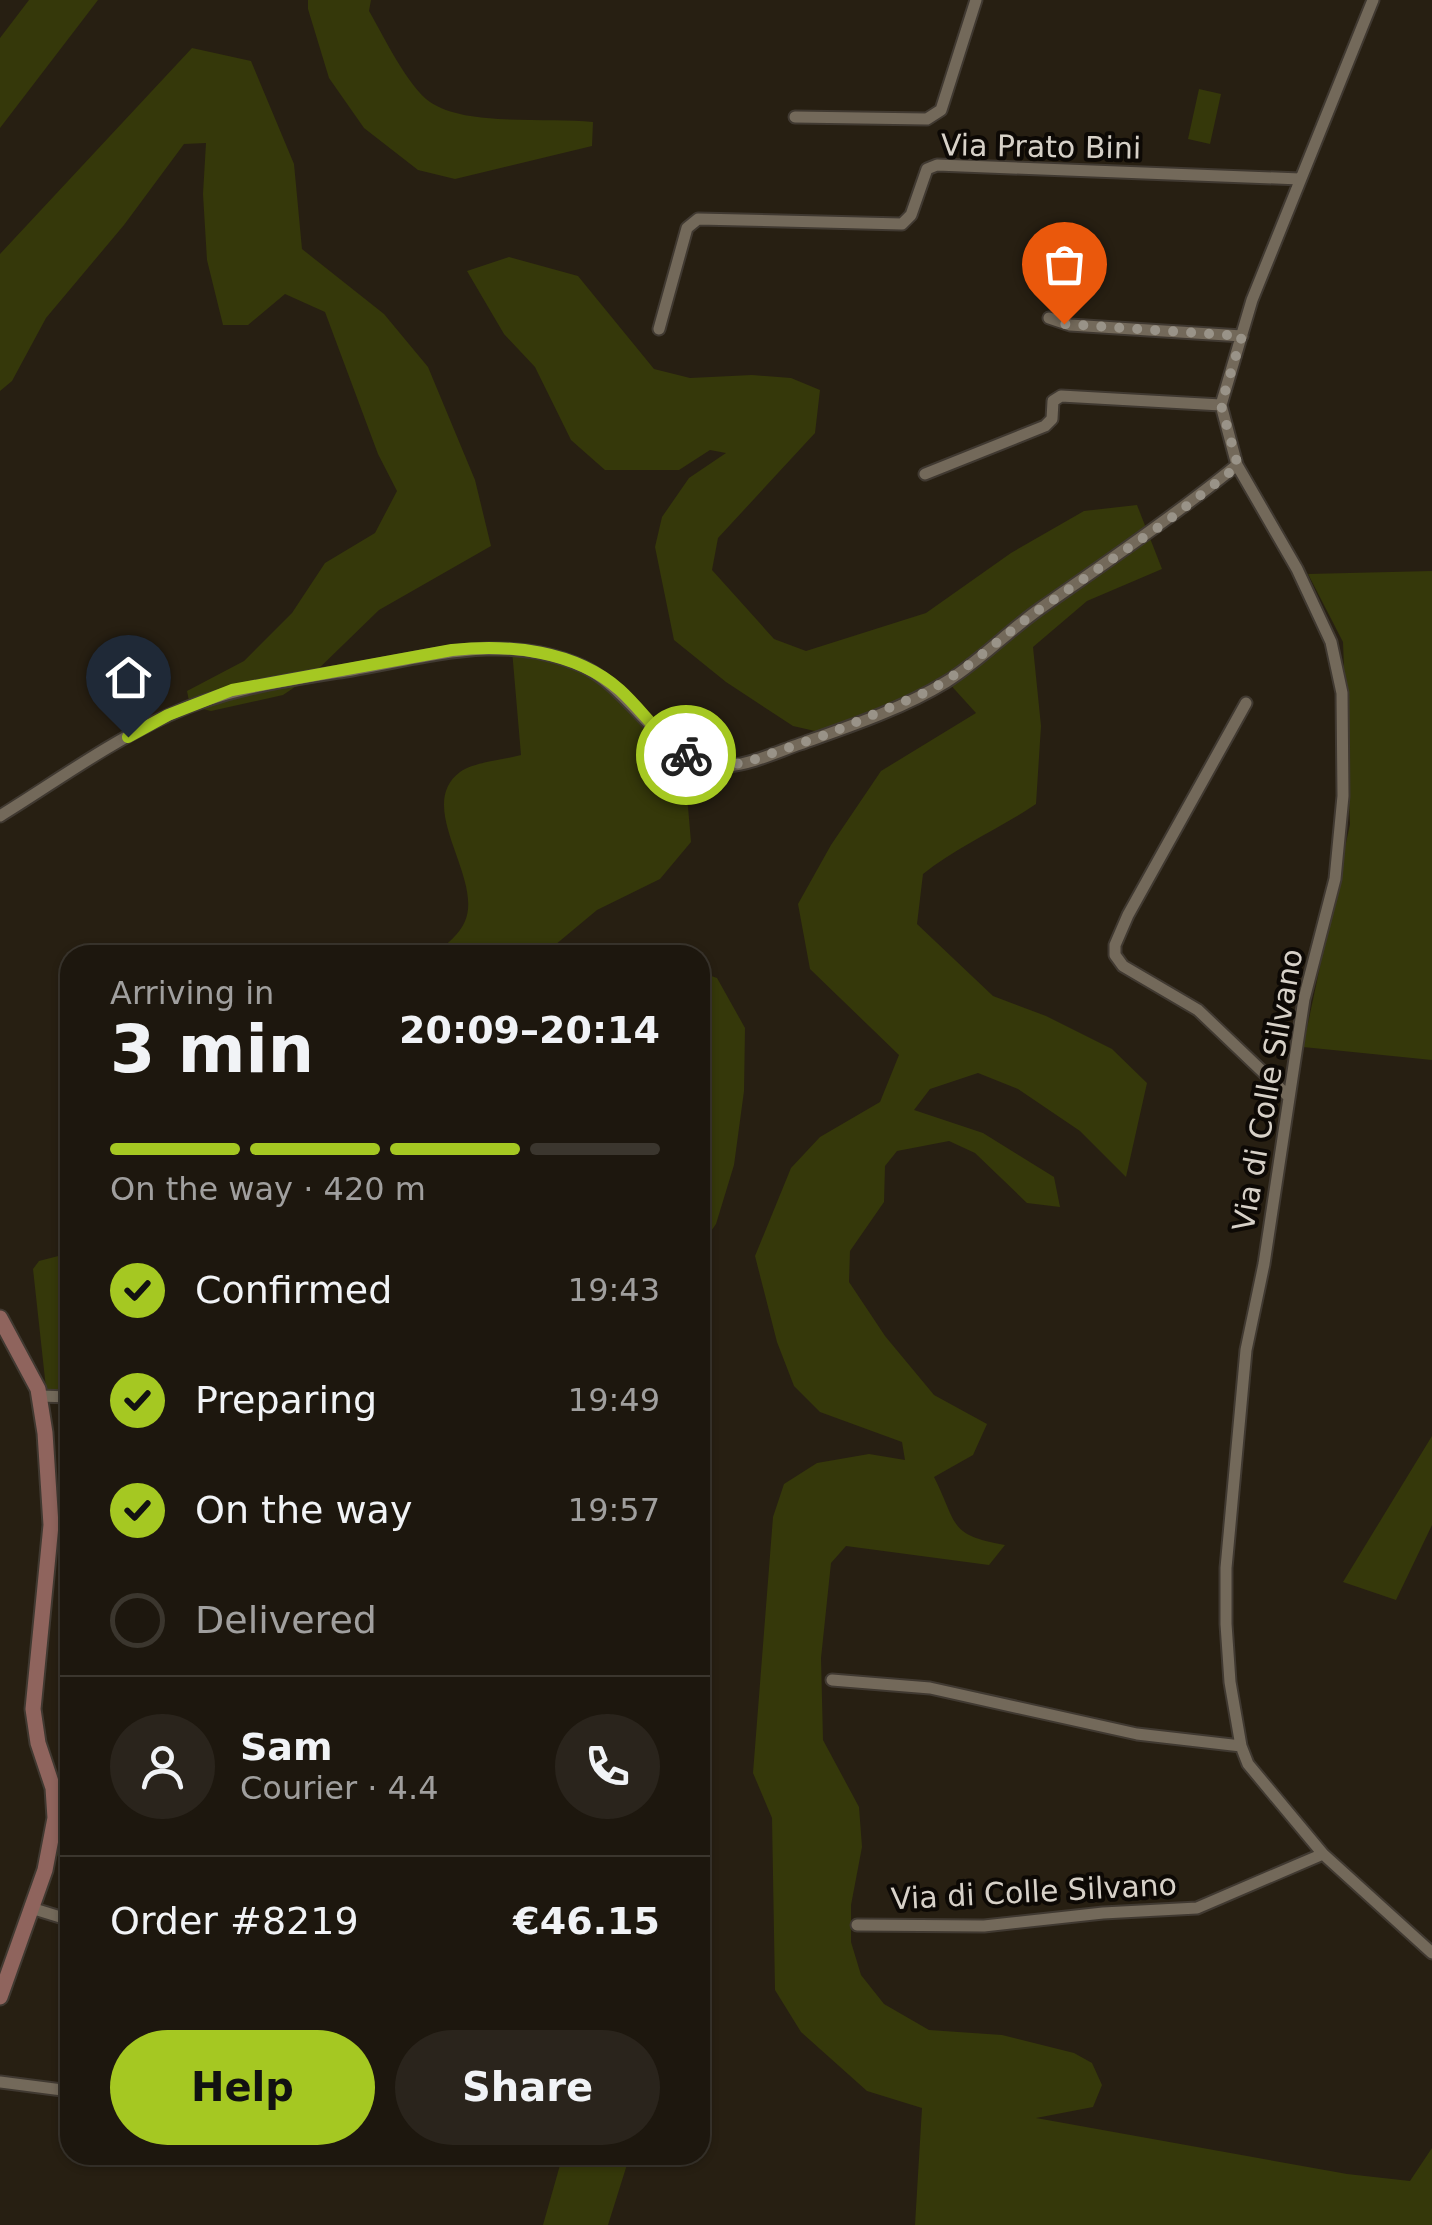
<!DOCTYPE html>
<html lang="en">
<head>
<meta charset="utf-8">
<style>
	:root { --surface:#1d170e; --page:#2a241c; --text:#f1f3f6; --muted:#a09f9e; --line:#3b362e; --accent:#a5c822 }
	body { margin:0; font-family:"DejaVu Sans",sans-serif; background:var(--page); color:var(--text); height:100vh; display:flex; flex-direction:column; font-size:38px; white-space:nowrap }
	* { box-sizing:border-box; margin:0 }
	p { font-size:32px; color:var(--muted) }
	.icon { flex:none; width:55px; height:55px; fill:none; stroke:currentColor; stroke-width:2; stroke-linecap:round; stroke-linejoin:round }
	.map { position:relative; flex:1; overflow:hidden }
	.details { position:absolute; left:60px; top:945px; width:650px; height:1220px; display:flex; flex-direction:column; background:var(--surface); border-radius:30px; box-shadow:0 2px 8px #0004,0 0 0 2px var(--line) }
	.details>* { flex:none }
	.pin { position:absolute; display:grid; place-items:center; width:85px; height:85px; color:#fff; margin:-102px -42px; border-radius:50% 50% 50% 0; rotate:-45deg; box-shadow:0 0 10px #0007 }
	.pin .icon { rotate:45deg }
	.courier { position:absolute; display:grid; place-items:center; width:100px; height:100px; margin:-50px; border:8px solid #a5c822; border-radius:50%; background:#fff; color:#222; box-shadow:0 2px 12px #0007 }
	.summary em { font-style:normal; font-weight:700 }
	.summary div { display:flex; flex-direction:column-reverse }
	.summary { display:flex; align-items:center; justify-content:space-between; height:170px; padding:0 50px }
	h1 { font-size:65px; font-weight:700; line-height:75px }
	.bar { display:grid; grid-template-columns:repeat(4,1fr); gap:15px 10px; align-content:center; height:120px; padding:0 50px }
	.bar i { height:12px; border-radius:8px; background:var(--line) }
	.bar .on { background:var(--accent) }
	.bar p { grid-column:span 4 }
	.line { display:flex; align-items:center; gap:25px; padding:0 50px; border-top:2px solid var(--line) }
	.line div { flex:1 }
	.round { display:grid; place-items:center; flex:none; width:105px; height:105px; border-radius:52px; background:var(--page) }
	ol { padding:0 50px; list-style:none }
	li { display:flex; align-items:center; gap:30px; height:110px }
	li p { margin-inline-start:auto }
	li .icon { padding:10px; border-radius:50%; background:var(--accent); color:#111; stroke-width:4 }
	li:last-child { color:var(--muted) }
	li i { width:55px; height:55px; border:5px solid var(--line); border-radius:50% }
	.button { display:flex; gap:20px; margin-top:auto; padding:20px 50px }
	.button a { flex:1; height:115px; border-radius:60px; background:var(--accent); color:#111; font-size:40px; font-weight:700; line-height:115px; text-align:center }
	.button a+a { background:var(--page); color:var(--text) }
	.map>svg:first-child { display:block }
	.green { fill:#35380a }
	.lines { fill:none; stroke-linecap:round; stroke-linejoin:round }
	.street-casing { stroke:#403931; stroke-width:15 }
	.secondary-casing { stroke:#403931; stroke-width:19 }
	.street { stroke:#73695a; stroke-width:11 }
	.secondary { stroke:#8f645d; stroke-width:15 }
	.done { stroke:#999388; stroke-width:10; stroke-dasharray:0 18 }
	.route { stroke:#a5c822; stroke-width:12 }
	.labels { text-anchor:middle; stroke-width:8; stroke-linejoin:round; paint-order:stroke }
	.street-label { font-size:30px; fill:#d7d1c8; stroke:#0d0905 }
</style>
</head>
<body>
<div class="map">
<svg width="1432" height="2225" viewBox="0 0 1432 2225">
	<rect width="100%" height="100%" fill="#271f12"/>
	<path class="green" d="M29,0H98L0,128V38Z
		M308,0H371L369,11C383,35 408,87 430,102C466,127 548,117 593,122L592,146L455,179L418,170L364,128L329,78L308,9Z
		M192,48L251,61L294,164L302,249L384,314L428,367L475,480L491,546L379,610L310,677L283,695L211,711L190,706L187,691L244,661L292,613L325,563L375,533L397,491L378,454L325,312L285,294L248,325H223L207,260L203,194L206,143L184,144L124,225L46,318L12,381L0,391V254Z
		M1199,89L1221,94L1210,144L1188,139Z
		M509,257L578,276L654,369L690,378L752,375L791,378L820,390L815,433L718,538L712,570L774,639L806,651L926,613L1011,553L1084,511L1137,505L1162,569L1087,601L1033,647L1041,726L1036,804C999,829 958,846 923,874L917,924L993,996L1046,1016L1112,1049L1147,1083L1126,1177L1080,1131L1018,1089L978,1073L930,1089L914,1110L983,1133L1054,1177L1060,1207L1027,1203L975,1153L949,1141L897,1151L885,1166L884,1202L850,1251L849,1282L885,1336L934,1395L987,1424L973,1455L934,1477C958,1525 948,1535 1005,1545L989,1565L846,1546L831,1563L821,1658L823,1740L859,1807L862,1847L851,1905V1942L861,1975L884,2004L929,2030L1002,2035L1074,2053L1092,2063L1102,2085L1093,2107L1036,2118L1347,2174L1410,2181L1432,2148V2225H915L922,2108L867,2091L801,2032L775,1990L772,1818L753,1773L773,1517L784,1484L817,1463L869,1454L905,1460L902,1442L820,1412L794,1386L777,1342L755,1256L791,1168L820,1137L880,1102L899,1055L810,969L798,904L831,845L881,771L976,713L947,681L828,734L793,726L726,682L674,640L655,547L662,517L689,478L726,453L710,450L679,470H605L571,440L535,367L504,334L467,271Z
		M1432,571V1060L1303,1047L1350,824L1343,642L1308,574Z
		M512,650L591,670L665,740L687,795L691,842L660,879L597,910L543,955H435C443,947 456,937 462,927C490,884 412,808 460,772C474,762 503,760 521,755Z
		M700,972L717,978L745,1028L744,1091L734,1165L716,1224L700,1247Z
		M70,1253V1394L49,1392L46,1388L33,1269L39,1261Z
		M1432,1436V1525L1396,1600L1343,1582Z
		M70,1771V1859L55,1855L63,1822L56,1780L59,1774Z
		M575,2155H630L608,2225H543L560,2165Z"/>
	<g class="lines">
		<defs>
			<path id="street" d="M1373,0L1252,300L1221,405L1237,465L1297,569L1331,642L1342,693L1343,796L1335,879L1304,999L1264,1264L1246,1350L1226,1568V1624L1230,1682L1241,1746L1248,1764L1323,1854L1432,1953
				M795,117L927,119L941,110L976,0
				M1049,318L1070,325L1242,336
				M659,329L687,228L698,219L902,224L911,215L927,169L937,165L1300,179
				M925,474L1045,426L1052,419L1053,401L1061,396L1221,405
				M1246,703L1128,915L1115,945V955L1123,966L1198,1010L1288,1096
				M0,816C55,782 110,742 169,715C228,688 289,680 352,670C428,657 507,632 582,666C634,689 668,771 727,766C752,764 777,752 800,744C848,727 902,709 946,682C980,661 1008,631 1041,608C1108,561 1174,516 1237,465
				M40,1396L70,1397
				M832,1680L930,1688L1137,1734L1241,1746
				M31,1908L70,1920
				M857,1925L984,1926L1103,1913L1197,1908L1323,1854
				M0,2082L70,2091"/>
			<path id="secondary" d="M0,1318L38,1389L45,1433L51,1525L33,1709L38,1743L53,1788L55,1818L45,1870L0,1997"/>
		</defs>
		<use href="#street" class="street-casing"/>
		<use href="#secondary" class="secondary-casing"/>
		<use href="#street" class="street"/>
		<use href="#secondary" class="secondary"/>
	</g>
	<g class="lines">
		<path class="done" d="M686,755L712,766L744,763L828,734L931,690L965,668L1030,616L1166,522L1238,466L1221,405L1242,336L1064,324"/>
		<path class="route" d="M128,737L168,715L232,690L452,650C509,644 575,650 620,690C643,711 659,737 686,755"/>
	</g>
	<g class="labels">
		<g class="street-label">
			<text transform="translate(1041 147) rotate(1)" y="10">Via Prato Bini</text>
			<text transform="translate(1268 1090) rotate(-80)" y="10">Via di Colle Silvano</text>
			<text transform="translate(1034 1892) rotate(-3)" y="10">Via di Colle Silvano</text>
		</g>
	</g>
</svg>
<div class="pin" style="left:1064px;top:324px;background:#ea580c"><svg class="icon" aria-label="bag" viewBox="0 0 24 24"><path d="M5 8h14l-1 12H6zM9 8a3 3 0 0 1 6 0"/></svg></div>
<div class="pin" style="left:128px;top:737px;background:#1f2937"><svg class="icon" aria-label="home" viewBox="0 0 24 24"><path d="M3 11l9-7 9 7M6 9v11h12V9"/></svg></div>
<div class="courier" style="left:686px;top:755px"><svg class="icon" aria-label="bike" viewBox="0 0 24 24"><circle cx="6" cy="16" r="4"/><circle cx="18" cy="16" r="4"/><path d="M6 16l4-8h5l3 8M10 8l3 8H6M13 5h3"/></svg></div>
<section class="details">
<div class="summary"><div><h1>3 min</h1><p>Arriving in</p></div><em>20:09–20:14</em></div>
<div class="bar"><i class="on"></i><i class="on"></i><i class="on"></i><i></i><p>On the way · 420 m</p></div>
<ol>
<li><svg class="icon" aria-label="check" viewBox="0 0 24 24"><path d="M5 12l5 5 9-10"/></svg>Confirmed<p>19:43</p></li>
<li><svg class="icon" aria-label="check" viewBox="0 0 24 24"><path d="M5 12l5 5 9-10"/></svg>Preparing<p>19:49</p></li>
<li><svg class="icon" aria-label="check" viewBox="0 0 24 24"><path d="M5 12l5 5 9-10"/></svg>On the way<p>19:57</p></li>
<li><i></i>Delivered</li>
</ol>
<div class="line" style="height:180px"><a class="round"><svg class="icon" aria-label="person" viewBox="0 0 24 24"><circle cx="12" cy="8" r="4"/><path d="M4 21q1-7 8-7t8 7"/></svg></a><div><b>Sam</b><p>Courier · 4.4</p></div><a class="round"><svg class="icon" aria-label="phone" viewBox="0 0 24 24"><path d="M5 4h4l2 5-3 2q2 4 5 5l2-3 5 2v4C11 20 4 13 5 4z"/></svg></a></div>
<div class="line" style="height:130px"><div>Order #8219</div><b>€46.15</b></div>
<div class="button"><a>Help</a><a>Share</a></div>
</section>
</div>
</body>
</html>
